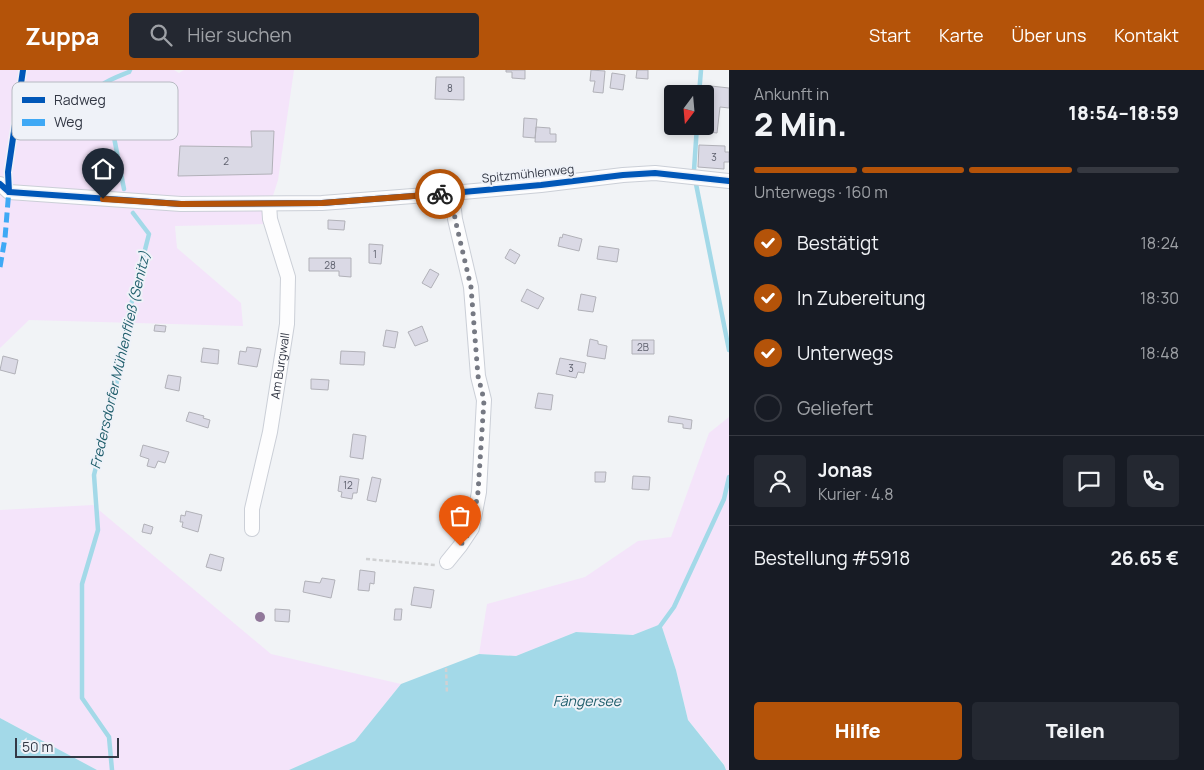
<!DOCTYPE html>
<html lang="de">
<head>
<meta charset="utf-8">
<style>
	:root { --surface:#171b24; --page:#242831; --text:#f1f3f6; --muted:#9ea1a6; --line:#363941; --accent:#b45309 }
	body { margin:0; font-family:Manrope,sans-serif; background:var(--page); color:var(--text); height:100vh; display:flex; flex-direction:column; font-size:19px; white-space:nowrap }
	* { box-sizing:border-box; margin:0 }
	p { font-size:16px; color:var(--muted) }
	.icon { flex:none; width:28px; height:28px; fill:none; stroke:currentColor; stroke-width:2; stroke-linecap:round; stroke-linejoin:round }
	.map { position:relative; flex:1; overflow:hidden }
	.panel { display:flex; flex-direction:column; background:var(--surface); width:475px }
	.panel>* { flex:none }
	.needle { width:32px; rotate:196deg }
	.controls { position:absolute; left:664px; top:15px; display:grid; gap:10px }
	.controls a { display:grid; place-items:center; width:50px; height:50px; border-radius:5px; background:var(--surface); box-shadow:0 2px 8px #0003; font-size:25px }
	.scale { position:absolute; left:15px; bottom:12px; width:104px; box-sizing:border-box; padding-left:5px; border:2px solid #333845; border-top:0; font-size:14px; line-height:18px; white-space:nowrap; color:#333845; -webkit-text-stroke:4px #eff2f8; paint-order:stroke }
	.pin { position:absolute; display:grid; place-items:center; width:42px; height:42px; color:#fff; margin:-51px -21px; border-radius:50% 50% 50% 0; rotate:-45deg; box-shadow:0 0 5px #0007 }
	.pin .icon { rotate:45deg }
	.courier { position:absolute; display:grid; place-items:center; width:50px; height:50px; margin:-25px; border:4px solid #b45309; border-radius:50%; background:#fff; color:#222; box-shadow:0 1px 6px #0007 }
	.headline em { font-style:normal; font-weight:800 }
	.headline div { display:flex; flex-direction:column-reverse }
	.headline { display:flex; align-items:center; justify-content:space-between; height:85px; padding:0 25px }
	h1 { font-size:32px; font-weight:800; line-height:38px }
	.bar { display:grid; grid-template-columns:repeat(4,1fr); gap:8px 5px; align-content:center; height:60px; padding:0 25px }
	.bar i { height:6px; border-radius:4px; background:var(--line) }
	.bar .on { background:var(--accent) }
	.bar p { grid-column:span 4 }
	.line { display:flex; align-items:center; gap:12px; padding:0 25px; border-top:1px solid var(--line) }
	.line div { flex:1 }
	.round { display:grid; place-items:center; flex:none; width:52px; height:52px; border-radius:5px; background:var(--page) }
	ol { padding:0 25px; list-style:none }
	li { display:flex; align-items:center; gap:15px; height:55px }
	li p { margin-inline-start:auto }
	li .icon { padding:5px; border-radius:50%; background:var(--accent); color:#fff; stroke-width:4 }
	li:last-child { color:var(--muted) }
	li i { width:28px; height:28px; border:2px solid var(--line); border-radius:50% }
	.primary-button { display:flex; gap:10px; margin-top:auto; padding:10px 25px }
	.primary-button a { flex:1; height:58px; border-radius:5px; background:var(--accent); color:#fff; font-size:20px; font-weight:800; line-height:58px; text-align:center }
	.primary-button a+a { background:var(--page); color:var(--text) }
	header { display:flex; align-items:center; gap:30px; box-sizing:border-box; height:70px; padding:0 25px; background:var(--accent); color:#fff }
	header strong { font-size:24px }
	nav { display:flex; gap:28px; margin-inline-start:auto; font-size:18px }
	.search { width:350px; height:45px; background:var(--page); display:flex; align-items:center; gap:12px; box-sizing:border-box; padding:0 18px; border-radius:5px; color:var(--muted); font-size:19px }
	main { display:flex; flex:1; min-height:0 }
	.map>svg:first-child { display:block }
	.green { fill:#f4e4fa }
	.water { fill:#a3d9e8 }
	.lines { fill:none; stroke-linecap:round; stroke-linejoin:round }
	.stream { stroke:#a3d9e8; stroke-width:4.5 }
	.building { fill:#dad9e5; stroke:#b1b1b8 }
	.minor-casing { stroke:#cbcfd7; stroke-width:16 }
	.path { stroke:#d0d1d3; stroke-width:2.5; stroke-dasharray:4 2.5; stroke-linecap:butt }
	.minor { stroke:#fdfdfe; stroke-width:14 }
	.quiet { stroke:#3fa9f5; stroke-width:5; stroke-dasharray:10 5; stroke-linecap:butt }
	.cycleway-casing { stroke:#eff2f8; stroke-width:9 }
	.cycleway { stroke:#0057b8; stroke-width:6 }
	.tree { fill:#91789a }
	.done { stroke:#767983; stroke-width:5; stroke-dasharray:0 9 }
	.route { stroke:#b45309; stroke-width:6 }
	.labels { text-anchor:middle; stroke-width:4; stroke-linejoin:round; paint-order:stroke }
	.number-label { font-size:10px; fill:#5d606d }
	.street-label { font-size:12px; fill:#333845; stroke:#eff2f8 }
	.water-label { font-size:14px; font-style:italic; fill:#1e5d6b; stroke:#eff2f8 }
	.key { fill:#eff2f8; stroke:#b7bac2; stroke-width:1 }
	.key-label { font-size:14px; fill:#333845 }
</style>
</head>
<body>
<header>
<strong>Zuppa</strong>
<div class="search"><svg class="icon" aria-label="search" viewBox="0 0 24 24"><circle cx="10" cy="10" r="6"/><path d="M15 15l6 6"/></svg>Hier suchen</div>
<nav><a>Start</a><a>Karte</a><a>Über uns</a><a>Kontakt</a></nav>
</header>
<main>
<div class="map">
<svg width="729" height="700" viewBox="0 0 729 700">
	<rect width="100%" height="100%" fill="#f1f3f6"/>
	<path class="green" d="M0,0H174L179,3L184,0H294L278,110L264,154L175,156L177,178L241,233L243,256L29,250L0,278Z
		M729,347V700H726L724,694L688,650L676,600L661,554L633,565L576,562L516,586L479,584L487,534L585,507L638,471L671,467L709,363Z
		M93,435L271,584L401,614L355,671L289,700H97L0,648V440Z"/>
	<path class="water" d="M661,554L676,600L688,650L724,695L726,700H289L355,671L401,614L479,584L516,586L576,562L633,565Z
		M0,648L97,700H0Z"/>
	<g class="lines">
		<path class="stream" d="M699,24L701,0
			M694,100L697,56
			M696,114L729,280
			M124,119L112,57L87,36C97,13 107,11 129,2L130,0
			M658,559L674,537L724,429L729,407
			M112,700L109,667L82,628V514L98,460L94,405L118,307L128,247L149,164L133,143"/>
	</g>
	<path class="building" d="M506,0H525V9L512,8V2H506Z
		M591,0L605,1L603,23L593,22L595,11H590Z
		M637,0H648V9L636,8Z
		M612,3L625,5L623,20L610,18Z
		M436,7H464V30L435,29Z
		M711,16L729,18V38L720,37L717,63L700,61L701,56H705V31L709,32Z
		M524,48L537,49L535,68L523,67Z
		M536,57L550,58V64H556V72H535Z
		M251,61H274L272,104L178,106L180,76L252,77Z
		M699,75L725,76V82H729V92H724V99L698,97Z
		M328,150L345,151L344,160L328,159Z
		M563,164L582,169L579,181L558,176L560,167L562,168Z
		M369,174L383,175L381,194L369,193Z
		M599,176L619,179L617,192L597,189Z
		M510,179L520,185L515,194L505,188Z
		M309,188H351V207L339,206V201H309Z
		M430,199L439,204L431,218L422,213Z
		M527,219L544,228L538,239L521,231Z
		M581,224L596,227L593,242L578,240Z
		M155,255L166,256L165,262L154,261Z
		M422,256L428,271L415,276L408,262Z
		M386,260L398,262L395,278L383,276Z
		M590,269L598,271V274L607,276L605,289L587,286Z
		M632,270H654V284H632Z
		M247,277L261,279L257,297L238,294L240,281L246,282Z
		M203,278L219,280L218,294L201,292Z
		M341,281L365,282L364,295L340,294Z
		M3,286L18,290L15,304L0,300Z
		M560,288L586,293L584,303L578,302L576,308L556,304Z
		M168,305L181,307L179,321L165,318Z
		M311,309L329,310L328,320L311,319Z
		M538,323L553,325L551,340L535,338Z
		M189,342L204,346L203,348L210,350L208,358L186,351Z
		M669,346L692,350L691,359L683,358V354L668,352Z
		M353,364L366,366L363,389L350,387Z
		M143,375L169,382L165,393L158,391L155,398L147,396L149,389L140,386Z
		M595,402H606L605,412H595Z
		M340,406L359,409L357,423H353L352,429L341,427L342,422L338,421Z
		M633,406L650,407L649,420L632,419Z
		M372,407L381,409L376,432L367,430Z
		M186,441L202,445L198,462L182,457L183,452H180L181,445L185,446Z
		M144,454L153,457L151,464L142,462Z
		M210,484L224,488L221,501L206,497Z
		M360,500L375,502L374,514L370,513L369,521L358,520Z
		M322,508L335,510L331,528L303,522L305,511L320,513Z
		M414,517L434,520L431,538L411,535Z
		M275,539L290,540L289,552L275,551Z
		M395,539H402L401,550H394Z"/>
	<g class="lines">
		<defs>
			<g id="minor">
				<path d="M0,114L9,122L181,134L322,133L452,123L541,115L623,105L655,103L729,111"/>
				<path id="s1" d="M252,459V439L270,362L287,254L288,207L270,149L269,134"/>
				<path d="M447,492L460,476L472,458L479,422L484,330L478,306L471,217L455,149L452,123"/>
			</g>
		</defs>
		<use href="#minor" class="minor-casing"/>
		<path class="path" d="M366,489L435,495
			M446,598L447,624"/>
		<use href="#minor" class="minor"/>
		<path class="quiet" d="M0,197L5,168L9,119"/>
		<defs>
			<path id="cycleway" d="M0,114L9,122L181,134L322,133L452,123L541,115L623,105L655,103L729,111
				M9,122L8,102L23,0"/>
		</defs>
		<use href="#cycleway" class="cycleway-casing"/>
		<use href="#cycleway" class="cycleway"/>
	</g>
	<circle class="tree" cx="260" cy="547" r="5"/>
	<g class="lines">
		<path class="done" d="M440,124L452,123L455,149L471,217L478,306L484,330L478,422L472,458L460,476"/>
		<path class="route" d="M103,129L181,134L322,133L440,124"/>
	</g>
	<g class="labels">
		<g class="number-label">
			<text x="450" y="22">8</text>
			<text x="714" y="91">3</text>
			<text x="226" y="95">2</text>
			<text x="375" y="188">1</text>
			<text x="330" y="199">28</text>
			<text x="643" y="281">2B</text>
			<text x="571" y="302">3</text>
			<text x="348" y="419">12</text>
		</g>
		<g class="street-label">
			<text transform="translate(528 104) rotate(-6)" y="4">Spitzmühlenweg</text>
			<text dy="4" stroke="none"><textPath href="#s1" startOffset="166">Am Burgwall</textPath></text>
		</g>
		<g class="water-label">
			<text transform="translate(120 290) rotate(-77)" y="5">Fredersdorfer Mühlenfließ (Senitz)</text>
			<text x="587" y="636">Fängersee</text>
		</g>
	</g>
	<rect x="12" y="12" width="166" height="58" rx="8" class="key"/>
	<rect x="22" y="27" width="23" height="6" fill="#0057b8"/>
	<rect x="22" y="49" width="23" height="7" fill="#3fa9f5"/>
	<g class="key-label">
		<text x="54" y="35">Radweg</text>
		<text x="54" y="57">Weg</text>
	</g>
</svg>
<div class="controls">
<a><svg class="needle" viewBox="-14 -14 28 28"><path d="M0-13l5 13h-10z" fill="#e53935"/><path d="M0 13l5-13h-10z" fill="#9ea1a6"/></svg></a>
</div>
<div class="scale">50 m</div>
<div class="pin" style="left:460px;top:476px;background:#ea580c"><svg class="icon" aria-label="bag" viewBox="0 0 24 24"><path d="M5 8h14l-1 12H6zM9 8a3 3 0 0 1 6 0"/></svg></div>
<div class="pin" style="left:103px;top:129px;background:#1f2937"><svg class="icon" aria-label="home" viewBox="0 0 24 24"><path d="M3 11l9-7 9 7M6 9v11h12V9"/></svg></div>
<div class="courier" style="left:440px;top:124px"><svg class="icon" aria-label="bike" viewBox="0 0 24 24"><circle cx="6" cy="16" r="4"/><circle cx="18" cy="16" r="4"/><path d="M6 16l4-8h5l3 8M10 8l3 8H6M13 5h3"/></svg></div>
</div>
<section class="panel">
<div class="headline"><div><h1>2 Min.</h1><p>Ankunft in</p></div><em>18:54–18:59</em></div>
<div class="bar"><i class="on"></i><i class="on"></i><i class="on"></i><i></i><p>Unterwegs · 160 m</p></div>
<ol>
<li><svg class="icon" aria-label="check" viewBox="0 0 24 24"><path d="M5 12l5 5 9-10"/></svg>Bestätigt<p>18:24</p></li>
<li><svg class="icon" aria-label="check" viewBox="0 0 24 24"><path d="M5 12l5 5 9-10"/></svg>In Zubereitung<p>18:30</p></li>
<li><svg class="icon" aria-label="check" viewBox="0 0 24 24"><path d="M5 12l5 5 9-10"/></svg>Unterwegs<p>18:48</p></li>
<li><i></i>Geliefert</li>
</ol>
<div class="line" style="height:90px"><a class="round"><svg class="icon" aria-label="person" viewBox="0 0 24 24"><circle cx="12" cy="8" r="4"/><path d="M4 21q1-7 8-7t8 7"/></svg></a><div><b>Jonas</b><p>Kurier · 4.8</p></div><a class="round"><svg class="icon" aria-label="chat" viewBox="0 0 24 24"><path d="M4 5h16v11H9l-5 4z"/></svg></a><a class="round"><svg class="icon" aria-label="phone" viewBox="0 0 24 24"><path d="M5 4h4l2 5-3 2q2 4 5 5l2-3 5 2v4C11 20 4 13 5 4z"/></svg></a></div>
<div class="line" style="height:65px"><div>Bestellung #5918</div><b>26.65 €</b></div>
<div class="primary-button"><a>Hilfe</a><a>Teilen</a></div>
</section>
</main>
</body>
</html>
